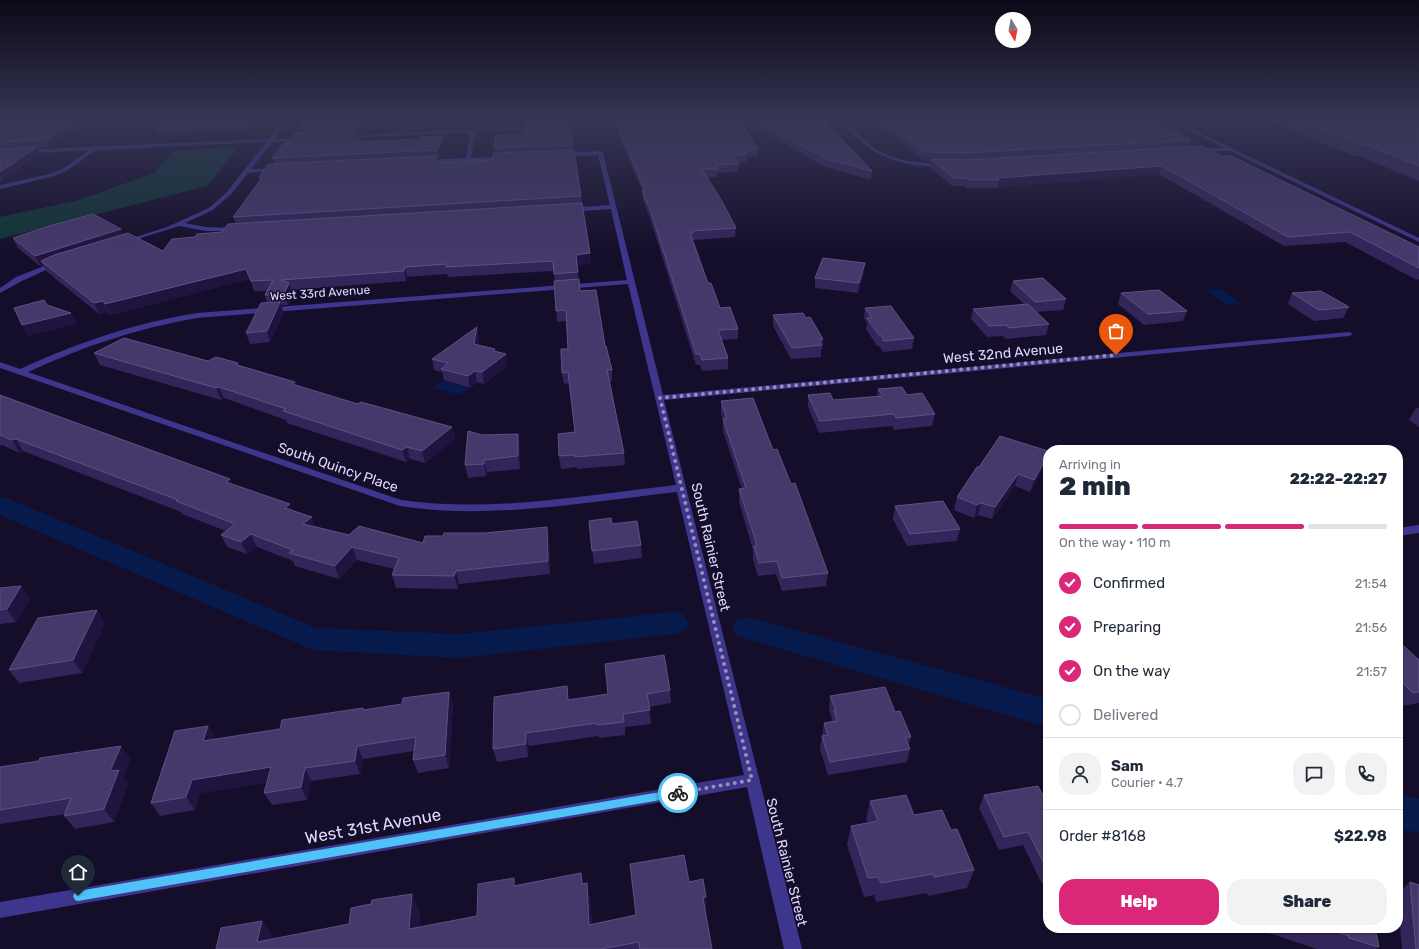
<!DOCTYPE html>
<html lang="en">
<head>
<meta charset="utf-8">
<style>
	:root { --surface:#fff; --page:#f2f2f3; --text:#1f2937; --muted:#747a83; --line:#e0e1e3; --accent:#db2777 }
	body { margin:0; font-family:Rubik,sans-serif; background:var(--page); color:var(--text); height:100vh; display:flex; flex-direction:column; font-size:15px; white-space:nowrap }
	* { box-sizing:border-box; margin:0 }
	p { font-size:13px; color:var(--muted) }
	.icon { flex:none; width:22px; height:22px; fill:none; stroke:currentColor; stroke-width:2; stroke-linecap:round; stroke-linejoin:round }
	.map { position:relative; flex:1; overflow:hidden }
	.sheet { position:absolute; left:1043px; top:445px; width:360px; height:488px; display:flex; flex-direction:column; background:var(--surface); border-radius:16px; box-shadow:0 1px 3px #0004 }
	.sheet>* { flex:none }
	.needle { width:26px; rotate:170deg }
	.buttons { position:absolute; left:995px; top:12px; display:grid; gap:8px }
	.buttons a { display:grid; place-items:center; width:36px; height:36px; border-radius:50%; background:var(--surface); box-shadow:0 1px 3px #0004; font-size:20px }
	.pin { position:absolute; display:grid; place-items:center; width:34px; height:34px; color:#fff; margin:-41px -17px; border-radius:50% 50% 50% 0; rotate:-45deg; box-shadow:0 0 4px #0007 }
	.pin .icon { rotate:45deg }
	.courier { position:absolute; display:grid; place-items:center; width:40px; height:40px; margin:-20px; border:3px solid #4fc3f7; border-radius:50%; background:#fff; color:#222; box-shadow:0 1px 5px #0007 }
	.overview em { font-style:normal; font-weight:800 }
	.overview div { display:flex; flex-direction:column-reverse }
	.overview { display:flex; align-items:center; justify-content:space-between; height:68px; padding:0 16px }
	h1 { font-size:26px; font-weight:800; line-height:30px }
	.bar { display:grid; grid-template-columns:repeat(4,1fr); gap:6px 4px; align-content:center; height:48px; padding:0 16px }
	.bar i { height:5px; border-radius:3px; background:var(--line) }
	.bar .on { background:var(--accent) }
	.bar p { grid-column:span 4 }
	.line { display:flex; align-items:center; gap:10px; padding:0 16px; border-top:1px solid var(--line) }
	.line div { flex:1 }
	.round { display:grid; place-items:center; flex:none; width:42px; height:42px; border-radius:16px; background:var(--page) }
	ol { padding:0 16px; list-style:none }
	li { display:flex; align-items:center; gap:12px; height:44px }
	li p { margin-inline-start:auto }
	li .icon { padding:4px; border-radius:50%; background:var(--accent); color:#fff; stroke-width:4 }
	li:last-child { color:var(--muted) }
	li i { width:22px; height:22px; border:2px solid var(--line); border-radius:50% }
	.cta { display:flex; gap:8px; margin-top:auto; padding:8px 16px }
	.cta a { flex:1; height:46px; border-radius:16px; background:var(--accent); color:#fff; font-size:16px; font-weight:800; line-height:46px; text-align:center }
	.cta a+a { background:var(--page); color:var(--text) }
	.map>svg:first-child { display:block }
	.green { fill:#103435 }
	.water { fill:#061b4c }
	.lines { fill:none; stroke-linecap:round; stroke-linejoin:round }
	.canal { fill:#061b4c; fill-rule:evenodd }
	.minor { fill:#3e358d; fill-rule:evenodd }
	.wall { fill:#332559 }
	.shaded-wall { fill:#1f143f }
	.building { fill:#45386b; stroke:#5d5182 }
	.route { fill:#4fc3f7 }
	.done { stroke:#9891b4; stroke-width:4; stroke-dasharray:0 7.2 }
	.labels { text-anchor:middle; stroke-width:3; stroke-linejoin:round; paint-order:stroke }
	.far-street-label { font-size:12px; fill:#ded7ff; stroke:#150e2a }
	.street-label { font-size:14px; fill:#ded7ff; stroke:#150e2a }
	.near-street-label { font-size:17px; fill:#ded7ff; stroke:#150e2a }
</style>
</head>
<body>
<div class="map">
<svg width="1419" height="949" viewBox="0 0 1419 949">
	<rect width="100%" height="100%" fill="#150e2a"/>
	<path class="green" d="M238,147L207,186L0,239V217L79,200L154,173L173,151Z"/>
	<path class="water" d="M1220,289L1240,303L1226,304L1206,290Z
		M443,381L469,388L460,395L434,388Z"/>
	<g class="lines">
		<path class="canal" d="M0,497L9,499L316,628L460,634L674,612L684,615L689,623L684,631L674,634L460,658L313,650L0,515Z
			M747,617L1048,699V727L737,636L732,628L737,620Z
			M1398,794L1419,799V833L1398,828Z"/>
		<path class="minor" d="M286,118H290L274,139L304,137L307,139L304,141L272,142L251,169L277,168L280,170L279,171L248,173L231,194L213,210L185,223L206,227L236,228L239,230L238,231H206L179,226L128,242L123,241L167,227L209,208L227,192L266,142L96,150L68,170L54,176L0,189V185L50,174L64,168L89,150L0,155V151L269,139Z
			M710,118H734L732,119L475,132L471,158L505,156L508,158L505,160L425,164L422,162L425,160L466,158L470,132L344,138L342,137L344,136Z
			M839,118H843C853,127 861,138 872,146C892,162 919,163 943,163L946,165L943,167C906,166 879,161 853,134C848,129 842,123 839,118Z
			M1164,118H1169L1419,238V242L1230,151L1194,152V150L1196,149L1224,148Z
			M600,151L603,153L663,395L1349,332L1353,334L1349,336L664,400L802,949H784L747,787L0,918V902L744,775L677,492C585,502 492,520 400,506L0,368V362L20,369C77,343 134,323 197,313L627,280L611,209L569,212L566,210L569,208L610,205L598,155L561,157L558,155L561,153ZM628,284L676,485C585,495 492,513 401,500L28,372C82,347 137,328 197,318Z
			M57,261L59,262V264L22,281L0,293V288L16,277Z
			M1419,525V533L1398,536V528Z"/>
	</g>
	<path class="wall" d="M0,118H162L160,119H90L50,147L37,148L40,154L3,181H0Z
		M262,118L254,127H250L247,130L159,134L156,128Z
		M307,118H365L359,133H355L356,138H359L360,142L419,139L442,136L443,144L440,158H437L439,163L493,160L495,153L494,148L525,134L526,124V118H564V128L573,145L581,196L591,263L577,265L580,291L605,346L612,370V381L610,382L624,453L625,465L577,469V467L561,469L559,456L575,432L569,383L564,384L562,373L568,349L566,321L557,322L554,271L448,277L447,274L407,277L406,281L291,290L292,294L288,305H281L284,313L270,342L250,344L246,333L267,303L265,295L267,291H254L250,279L110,315L108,312L99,314L46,271L43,265L40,266L18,248L13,238L121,229L123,234L163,251L195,237L222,232L236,223L233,217L260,181L259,178L274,164L272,158L289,143L302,133L300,128Z
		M628,118H661L665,126L758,149L757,157H747V162L738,163L739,164L738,172L717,173V177H707L736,228L735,237L693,240V241L708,283L720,308L738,329V339L722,340L728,358V369L702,371L700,365H696L651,221L643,200V192L618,134V126L630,122V121H629Z
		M740,118H823L828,122V125L872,171L871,180L826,167Z
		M868,118H1147L1191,140L1189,147L1222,156L1419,247V279L1417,280L1345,242L1284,246L1159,174L998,187L997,188H966L965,186H952L930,167L931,161H923L890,131L884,132Z
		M1263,118H1419V181L1359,156H1354Z
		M864,273L858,293L815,288V278Z
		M1013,281L1066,299L1063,310L1036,312L1049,324L1046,335L1006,339L1003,336L987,337L971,319L973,309L1024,304L1010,291Z
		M1121,293L1187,311L1183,321L1144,325L1118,304Z
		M1292,293L1349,307L1343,318L1314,321L1288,304Z
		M865,308L914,338L912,349L883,352L879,346H877L866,329L867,323L864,318Z
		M773,315L806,318L823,339L822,350H821V357L791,359L773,326Z
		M479,338L478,345L495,349V351L508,365L484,384L477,382L470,388L444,380L442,372L434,370L432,359Z
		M94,353L208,361L239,365L295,382L297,386L358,404L452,427L455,439L425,463L410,459L406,462L287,423L286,420L224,398L221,400L100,365Z
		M878,389L907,395L935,414L932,426L894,430L892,426L819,433L808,407V395L833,400L877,396Z
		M0,395L230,479L232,484L293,511L315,526L349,535L423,543L549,539L550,574L459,584L458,589L396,588L392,575L394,569L357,560L339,579L295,566L293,561L257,547L247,554L227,547L221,535L226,531L182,514L181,512L23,451L19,453L2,445L0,446Z
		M721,401L773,450L828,573L826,586L782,591L776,574L758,576L753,559V550L739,502V489H742L723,431V420L721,413Z
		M1416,408H1419V427L1409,420Z
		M520,446V469L487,472L486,476L468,478L465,465Z
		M1048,451V458L1046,464L1030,492L1015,486L992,519L978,515L974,518L954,510L957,497L979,467Z
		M895,506L960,529L957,541L907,546L893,519Z
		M589,521L612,524L641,545L642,558L594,564Z
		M21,586L30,599L16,622L0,624V588Z
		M97,610L105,623L82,673L19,683L9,670Z
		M1398,641L1419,660V703L1402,706L1398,701Z
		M670,690L671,703L649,707L651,724L625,727V735L599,738V736L529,746L528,757L497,762L493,749L569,700Z
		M449,692L453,705L449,768L418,773L413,760L414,751L363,759L360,774L311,781L307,800L272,805L264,793L267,782L200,793L195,810L160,816L151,803L208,726L215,739L280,729L364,710L402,704Z
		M830,696L895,712L911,737L908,746L910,749L907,762L828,775L820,749L824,723L832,721V719L829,709Z
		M121,746L130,759L123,777L128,783L114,822L75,829L64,816L65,814L0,824V767L39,761Z
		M984,795L1048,805V883L1042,884L1023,845L999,850L979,808Z
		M870,801L914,815L951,830L974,870L967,888L928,896L927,893L876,902L874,895L864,897L847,845L851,826L868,823L866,820Z
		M581,873L583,884L587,883L590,901L592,924L636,915L689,882L706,897V915L712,949H216L262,921L274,939L420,912L419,927L477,916L516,885Z
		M1410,882L1419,949H1402L1398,903V893Z
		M1258,928H1375L1379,947L1376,949H1317L1259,930Z"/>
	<path class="shaded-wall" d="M79,118H90V119L50,147L47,140Z
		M254,118H262L254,127L252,120Z
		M360,118H365L359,133L357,125Z
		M248,120L250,127L247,130L245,123Z
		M355,131L356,139L351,138Z
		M442,136L443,144L440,158L438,150Z
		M37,147L40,154L3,181L0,176V172Z
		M437,156L438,164L435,162Z
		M1162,166L1159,174L998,187L999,180L998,178Z
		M121,229L125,238L41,261L43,265L40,266L35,256Z
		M590,253L591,263L577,265L576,255Z
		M865,263L864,273L858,293L859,283Z
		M405,267L407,277L406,281L404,271Z
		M246,269L250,279L110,315L105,304Z
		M289,283L292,294L288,305L284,294Z
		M103,301L108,312L99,314L94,303Z
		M280,302L284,313L270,342L267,331Z
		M71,313L77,324L28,336L22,325Z
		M477,327L479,338L477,355L474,344Z
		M495,349L497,360L506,354L508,365L484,384L482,372L494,351Z
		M475,371L477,382L470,388L468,376Z
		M295,382L299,393L292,384Z
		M219,387L224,398L221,400L216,388Z
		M452,427L455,439L425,463L422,451Z
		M518,434L520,446V469L518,456Z
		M16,439L23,451L19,453L12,440Z
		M407,447L410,459L406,462L402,450Z
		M1048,455V458L1046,464L1030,492L1034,480Z
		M484,460L487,472L486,476L484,464Z
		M1018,474L1015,486L992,519L995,507Z
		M230,479L235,491L226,482Z
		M981,503L978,515L974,518L977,505Z
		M290,504L295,516L285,508Z
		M312,517L317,530L303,524Z
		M547,527L549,539L550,574L548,561Z
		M251,534L257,547L247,554L241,542Z
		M352,547L357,560L339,579L335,566Z
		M456,571L459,584L458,589L454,576Z
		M21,586L30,599L16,622L7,609Z
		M97,610L105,623L82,673L73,660Z
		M449,692L453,705L449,768L445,755Z
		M208,726L216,739L211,754L203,741Z
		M526,733L529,746L528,757L526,744Z
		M121,746L130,759L123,777L128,783L114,822L104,809L110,771Z
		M357,746L363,759L360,774L355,761Z
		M271,767L278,780L200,793L195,810L186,797L192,780Z
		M305,768L311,781L307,800L301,787Z
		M514,878L519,896L514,886Z
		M587,883L590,901L593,943L589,925Z
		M412,894L420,912L417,947L409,929Z
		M706,897V915L703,898Z
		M262,921L274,939L257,942Z"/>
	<path class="building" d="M0,118H79L47,140L0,142Z
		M168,118H254L252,120H248L245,123L156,128Z
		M307,118H360L357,125L300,128Z
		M526,118H550L526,119Z
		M630,118H661L665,126L741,122L758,149L745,150L747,154L734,155L739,164L716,165L717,169H702L723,203L736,228L692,231L693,233H690L708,283H711L720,308L730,307L738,329L718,330L728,358L702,360L700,354H696L651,212L642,191H645L618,126L631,122Z
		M753,118H823L828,122H825L872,171L827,159Z
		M877,118H1147L1191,140L966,153L924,152L891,124H885Z
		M1293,118H1419V166L1364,144H1359Z
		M564,122V128H570L573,145L494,148L496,135L525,134V124Z
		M355,131L351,138H359L357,142L419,139L421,137L442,136L438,150L272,158L284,143H289L296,133Z
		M1202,146L1222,156H1231L1419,247V268L1350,232L1288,237L1162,166L998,178L999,180H968L967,178H954L931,159L967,160Z
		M37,147L0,172V149Z
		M574,150L581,196L233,217L262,178H259L268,164L437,156L435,162H438V163L493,160V153Z
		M582,203L590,253L576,255L578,272L554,274L553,261L446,267V264L405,267L404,271L281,280L289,283L284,294L265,295L273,280L251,281L246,269L105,304L103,301L94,303L41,261L54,255L128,233L163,251L172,239L195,237L197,234L222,232L228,224Z
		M93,214L121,229L35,256L13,238L46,227Z
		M823,258L865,263L859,283L815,278Z
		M1043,278L1066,299L1035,302L1013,281Z
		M579,279L580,291L596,290L605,346H606L612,370H607L624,453L575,457V455L559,456L558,434L575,432L568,372L562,373L561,353V349H568L566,310L556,311L554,281Z
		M1159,290L1187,311L1148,314L1121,293Z
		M1321,291L1349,307L1319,310L1292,293Z
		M44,300L47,305L71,313L22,325L14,308Z
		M280,302L267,331L246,333L261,303Z
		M1028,304L1049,324L1009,328L1006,325L989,326L973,309Z
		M891,306L914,338L884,341L881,335H879L867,318H872L865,308Z
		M803,313L806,318L810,317L823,339L819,340L822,345L792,348L773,315Z
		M477,327L474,344L495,349L494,351L506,354L482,372L475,371L468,376L441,369L448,363L432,359Z
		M124,338L208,361L216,357L238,363L237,365L295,382L292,384L358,404L361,402L452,427L422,451L407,447L402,450L283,411L286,409L219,387L216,388L94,353Z
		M902,387L907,395L922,393L935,414L896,418L894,414L820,421L808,395L830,393L833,400L883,396L878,389Z
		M0,395L230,479L226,482L290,504L285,508L312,517L303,524L349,535L359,526L423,543L425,536H443L444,533H485L547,527L548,561L456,571L454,576L392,575L399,558L352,547L335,566L289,553L293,550L251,534L241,542L221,535L235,524L176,501L178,500L16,439L12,440L0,435Z
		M753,398L773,450L777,449L791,484L795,483L828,573L782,578L777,561L759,563L754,546L757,545L739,489L746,488L723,419H727L721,401Z
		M468,431L482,435L518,434V456L484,460V464L465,465Z
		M1000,436L1048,451V455L1034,480L1018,474L995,507L981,503L977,505L957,497L977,467H979Z
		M943,501L960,529L910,534L895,506Z
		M611,518L612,524L637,521L641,545L592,551L589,521Z
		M21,586L7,609L0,610V588Z
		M97,610L73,660L9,670L38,618Z
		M1398,641L1419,660V692L1413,693L1398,678Z
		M664,655L670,690L647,694L650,710L623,714L624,722L597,725V723L526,733V744L493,749L494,697L567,686L568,700L608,694L605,664Z
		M885,687L895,712L900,711L911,737H905L910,749L830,762L822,736L828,735L824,723L837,721L834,710H836L830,696Z
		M449,692L445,755L413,760L416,737L357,746L355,761L305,768L301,787L264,793L271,767L192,780L186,797L151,803L175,731L208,726L203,741L280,729L282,720L363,708V710L402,704L403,698Z
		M121,746L110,771L119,770L104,809L64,816L71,798L0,810V767L39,761L40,758Z
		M1038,786L1048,805V871L1028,832L1004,837L984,795Z
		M906,795L914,815L942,810L951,830L957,829L974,870L934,877L933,874L881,883L878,877L868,878L851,826L878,821L870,801Z
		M684,855L689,882L703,879L706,897L703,898L712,949H640L639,942L601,949H216L221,928L262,921L257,942L349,924L351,908L371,904L372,900L412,894L409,929L477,916L478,884L514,878V886L581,873L582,884L587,883L589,925L636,915L630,864Z
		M1410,882L1419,885V949H1416Z
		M1325,928H1375L1379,947L1349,938V936Z"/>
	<linearGradient id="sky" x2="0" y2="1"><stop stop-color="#0c0817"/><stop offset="0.47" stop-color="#353655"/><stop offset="1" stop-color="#353655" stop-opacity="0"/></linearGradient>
	<rect width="1419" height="251" fill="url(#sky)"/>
	<path class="route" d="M678,789L682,790L683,793L682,796L678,797L78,901L75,900L73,896L75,892L78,891Z"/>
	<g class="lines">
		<path class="done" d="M678,793L752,780L660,398L1116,355"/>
	</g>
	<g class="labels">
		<g class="far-street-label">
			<text transform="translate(320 293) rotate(-4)" y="4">West 33rd Avenue</text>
		</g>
		<g class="street-label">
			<text transform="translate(1003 353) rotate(-5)" y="5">West 32nd Avenue</text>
			<text transform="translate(338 467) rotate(19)" y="5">South Quincy Place</text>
			<text transform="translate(711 547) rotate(77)" y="5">South Rainier Street</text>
			<text transform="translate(787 862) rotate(76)" y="5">South Rainier Street</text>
		</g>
		<g class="near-street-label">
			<text transform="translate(373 826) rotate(-10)" y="6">West 31st Avenue</text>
		</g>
	</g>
</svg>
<div class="buttons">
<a><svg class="needle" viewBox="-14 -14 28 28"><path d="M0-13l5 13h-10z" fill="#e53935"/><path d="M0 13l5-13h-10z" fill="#747a83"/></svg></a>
</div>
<div class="pin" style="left:1116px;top:355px;background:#ea580c"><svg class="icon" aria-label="bag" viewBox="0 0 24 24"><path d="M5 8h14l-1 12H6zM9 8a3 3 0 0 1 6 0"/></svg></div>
<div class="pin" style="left:78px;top:896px;background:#1f2937"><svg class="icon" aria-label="home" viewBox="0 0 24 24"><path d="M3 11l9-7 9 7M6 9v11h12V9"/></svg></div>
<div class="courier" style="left:678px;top:793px"><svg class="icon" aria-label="bike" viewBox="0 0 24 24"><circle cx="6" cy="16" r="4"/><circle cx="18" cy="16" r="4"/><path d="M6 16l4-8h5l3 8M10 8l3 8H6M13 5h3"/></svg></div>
<section class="sheet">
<div class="overview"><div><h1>2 min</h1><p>Arriving in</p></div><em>22:22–22:27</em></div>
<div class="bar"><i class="on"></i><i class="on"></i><i class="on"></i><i></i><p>On the way · 110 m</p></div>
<ol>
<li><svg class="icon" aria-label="check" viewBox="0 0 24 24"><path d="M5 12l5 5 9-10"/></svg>Confirmed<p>21:54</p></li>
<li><svg class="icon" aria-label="check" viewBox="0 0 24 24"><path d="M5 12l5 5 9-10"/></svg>Preparing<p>21:56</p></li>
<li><svg class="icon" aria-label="check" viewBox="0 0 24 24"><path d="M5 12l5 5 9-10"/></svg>On the way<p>21:57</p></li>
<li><i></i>Delivered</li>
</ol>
<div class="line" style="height:72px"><a class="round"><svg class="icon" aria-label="person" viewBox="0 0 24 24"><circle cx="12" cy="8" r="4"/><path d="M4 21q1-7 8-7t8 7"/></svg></a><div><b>Sam</b><p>Courier · 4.7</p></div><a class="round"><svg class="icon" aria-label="chat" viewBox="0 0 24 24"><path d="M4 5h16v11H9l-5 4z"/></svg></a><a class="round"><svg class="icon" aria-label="phone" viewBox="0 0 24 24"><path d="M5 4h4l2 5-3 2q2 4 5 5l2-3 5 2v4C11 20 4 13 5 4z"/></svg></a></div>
<div class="line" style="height:52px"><div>Order #8168</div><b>$22.98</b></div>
<div class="cta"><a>Help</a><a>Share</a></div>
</section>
</div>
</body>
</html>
